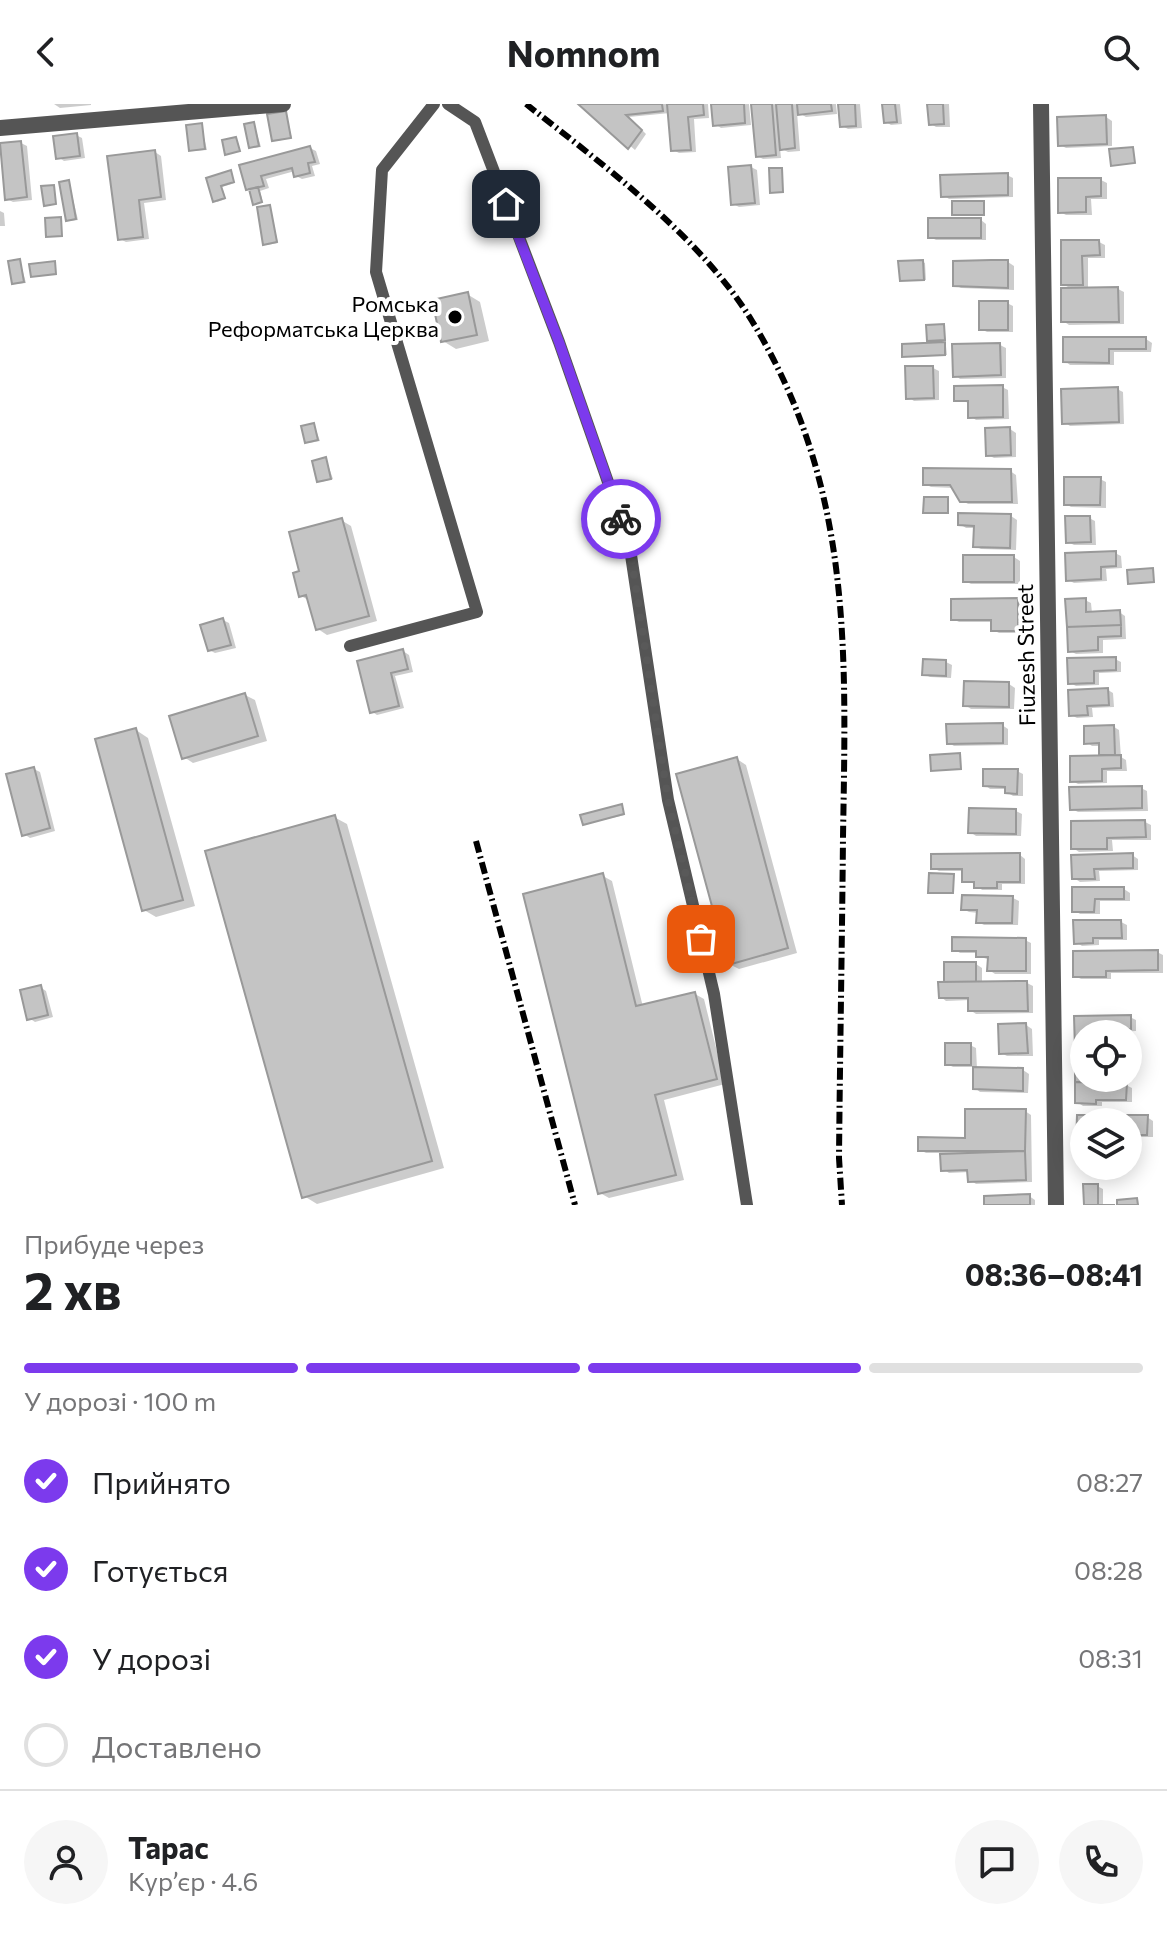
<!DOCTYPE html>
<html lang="uk">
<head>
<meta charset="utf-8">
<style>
	:root { --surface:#fff; --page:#f6f6f6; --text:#202124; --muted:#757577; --line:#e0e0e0; --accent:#7c3aed }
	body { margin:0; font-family:Commissioner,sans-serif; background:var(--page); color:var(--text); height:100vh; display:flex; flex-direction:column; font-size:30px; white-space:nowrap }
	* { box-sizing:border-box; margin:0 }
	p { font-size:26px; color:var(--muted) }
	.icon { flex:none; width:44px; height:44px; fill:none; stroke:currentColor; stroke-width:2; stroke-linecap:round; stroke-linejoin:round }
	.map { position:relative; height:1101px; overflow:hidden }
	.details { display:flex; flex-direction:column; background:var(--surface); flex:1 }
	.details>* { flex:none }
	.controls { position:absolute; left:1070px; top:916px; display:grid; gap:16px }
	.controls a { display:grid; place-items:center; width:72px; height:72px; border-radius:50%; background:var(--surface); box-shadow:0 4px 20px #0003; font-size:40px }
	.pin { position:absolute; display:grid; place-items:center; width:68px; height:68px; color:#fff; margin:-34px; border-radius:16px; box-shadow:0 4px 12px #0006 }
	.courier { position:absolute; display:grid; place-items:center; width:80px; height:80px; margin:-40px; border:6px solid #7c3aed; border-radius:50%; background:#fff; color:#222; box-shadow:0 2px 10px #0007 }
	.headline em { font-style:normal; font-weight:700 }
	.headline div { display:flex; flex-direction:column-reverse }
	.headline { display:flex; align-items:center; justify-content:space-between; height:136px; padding:0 24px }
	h1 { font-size:52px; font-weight:700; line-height:60px }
	.bar { display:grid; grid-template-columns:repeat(4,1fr); gap:12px 8px; align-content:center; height:96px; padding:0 24px }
	.bar i { height:10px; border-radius:6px; background:var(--line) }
	.bar .active { background:var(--accent) }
	.bar p { grid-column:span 4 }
	.line { display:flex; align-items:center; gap:20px; padding:0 24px; border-top:2px solid var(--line) }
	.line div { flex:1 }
	.round { display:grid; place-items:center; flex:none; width:84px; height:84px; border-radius:42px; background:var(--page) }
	ol { padding:0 24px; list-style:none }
	li { display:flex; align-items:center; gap:24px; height:88px }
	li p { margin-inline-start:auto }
	li .icon { padding:8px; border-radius:50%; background:var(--accent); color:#fff; stroke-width:4 }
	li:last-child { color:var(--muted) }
	li i { width:44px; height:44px; border:4px solid var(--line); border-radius:50% }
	header { display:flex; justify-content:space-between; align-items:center; height:104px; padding:0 24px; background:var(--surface); font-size:36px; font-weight:700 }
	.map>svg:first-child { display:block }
	.shadow { fill:#0003 }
	.building { fill:#c4c4c4; stroke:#999; stroke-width:2 }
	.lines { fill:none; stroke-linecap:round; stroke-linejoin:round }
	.service { stroke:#555; stroke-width:12 }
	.minor { stroke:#555; stroke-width:16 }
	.rail { stroke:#000; stroke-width:6; stroke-dasharray:12 4 2 4; stroke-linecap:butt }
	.done { stroke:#595959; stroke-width:8; stroke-dasharray:0 14.4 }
	.route { stroke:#7c3aed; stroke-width:10 }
	.poi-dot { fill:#000; stroke:#fff; stroke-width:3 }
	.labels { text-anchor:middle; stroke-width:8; stroke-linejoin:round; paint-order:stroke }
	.poi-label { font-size:22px; fill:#000; stroke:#fff; text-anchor:end }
	.street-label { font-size:22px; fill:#000; stroke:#fff }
</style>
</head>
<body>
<header><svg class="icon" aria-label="back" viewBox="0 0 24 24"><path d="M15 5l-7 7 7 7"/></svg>Nomnom<svg class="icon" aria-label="search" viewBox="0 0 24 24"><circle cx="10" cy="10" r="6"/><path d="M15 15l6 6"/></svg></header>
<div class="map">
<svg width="1167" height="1101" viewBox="0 0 1167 1101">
	<rect width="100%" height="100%" fill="#fff"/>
	<path class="shadow" d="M54,0H91V1L60,4Z
		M581,0H708L709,14L694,15L696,48L679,49L673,46L670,9L629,13L646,30L635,46Z
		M713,0H749L751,21L721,24L715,20Z
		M753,0H836L837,10L806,13L797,8L800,47L788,48L780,44L781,54L763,55L757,52Z
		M840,0H860L862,24L848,25L842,22Z
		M884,0H900L902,20L891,21L886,18Z
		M930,0H949L950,23H936L931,20Z
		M285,9L292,34L276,37L274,36Z
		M1106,13L1112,17V42L1066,44L1060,41Z
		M254,20L261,43L253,44L251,43Z
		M201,21L207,46L194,47L191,46Z
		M76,31L82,34L85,54L64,57L58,53Z
		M21,39L27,42L32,96L13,98L7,95Z
		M310,44L316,47L320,60L312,62L315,72L302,75L296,72L295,67L266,75L269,84L260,87L263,99H255L241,62Z
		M155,48L161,52L166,96L144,99L149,135L126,138L120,135Z
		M751,63L757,66L760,101L739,103L733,100Z
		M230,69L235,79L222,83L226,95L217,98L208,75Z
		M1007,71L1013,74V93L949,95L943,91Z
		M1101,76L1107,79V95H1091L1092,111H1066L1060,108Z
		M69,78L78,116L70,117L68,116Z
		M270,103L278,139L267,141L265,139Z
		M0,107L4,109L5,122H0Z
		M981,116L986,120V136H936L930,133Z
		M1063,138H1099L1105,141V154H1088V185H1118L1124,188V220L1069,221L1063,217L1073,186L1063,180Z
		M20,157L26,179L16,180L14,179Z
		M923,158L925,159L926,176H902Z
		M1008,158L1014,162V186L961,184L955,181Z
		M467,190L480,198L489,237L456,245L443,237Z
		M1007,199L1013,202V228H987L981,225Z
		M943,222L946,237H939L946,242L947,251L906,253L936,241L928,236Z
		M1065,235H1146L1152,239L1151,248H1114V261H1070L1065,257Z
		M1000,241L1006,244V274L960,275L955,271Z
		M933,264L939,267V296L914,297L908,293Z
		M1002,283L1008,286L1009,315L976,316L970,312V299L956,296Z
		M1117,285L1123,288L1124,320L1070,322L1064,318Z
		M314,321L320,337L309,339L307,338Z
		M1010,325L1016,329V353L994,354L988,351Z
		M326,355L333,375L321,378L319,377Z
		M1010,367L1016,371L1018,400H968L961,396L954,384L931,383L925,380Z
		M1100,375L1106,378V404L1071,403L1066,400Z
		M1011,412L1017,416L1016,446L981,445L975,442L976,424H966L960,420Z
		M1089,414L1095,417L1096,441H1074L1068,438Z
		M341,416L351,422L377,517L327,531L318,525L310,497L301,492Z
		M1115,449L1121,452L1122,464L1106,465L1107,477L1074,479L1068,476Z
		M1014,453L1020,457V480H971L965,477Z
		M1018,496L1024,500V529H999L993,526V518H959L953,515Z
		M1085,496L1091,499L1092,509L1119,508L1125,512L1126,535L1103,536V549L1076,550L1070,547Z
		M223,516L229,519L236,544L215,549L209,546Z
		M403,547L409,551L413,568L395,572L404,604L377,611L371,607L359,559Z
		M1115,555L1121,558V568L1099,569V581L1076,582L1070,579Z
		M946,558L952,561L951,574L930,573L924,570Z
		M1009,580L1015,584L1014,605H971L965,601Z
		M1108,586L1113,589L1114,603L1092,604L1093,613L1077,614L1071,611Z
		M245,591L255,596L267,637L193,659L184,653Z
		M1002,621L1008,625V641L954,642L949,639Z
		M1114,623L1119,626L1121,653L1126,656L1127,667H1107V679L1078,680L1072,677L1101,653V642H1092L1086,638Z
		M136,626L148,634L195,802L156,813L144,806Z
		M737,655L746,661L797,849L739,865L729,860Z
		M34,665L40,668L55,727L30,734L24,730Z
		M1017,667L1023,670V692H1013L1007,688V685H990L985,681Z
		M1141,684L1147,687L1148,707L1078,708L1072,705Z
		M621,702L625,711L585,720Z
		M1016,707L1022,710L1021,732H976L970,728Z
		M334,713L347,720L444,1064L317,1100L304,1092Z
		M1145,718L1151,721V736H1112L1113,747L1079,748L1073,744Z
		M1020,751L1025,755V780H1002V786H982L976,780L964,777V767H939L933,764Z
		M1132,751L1138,755V766L1099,767L1100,777L1080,778L1074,774V753Z
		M603,772L612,777L643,903L695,890L704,895L725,980L664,996L684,1076L609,1094L600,1089Z
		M1074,785H1124L1130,789V797H1100V810H1080L1074,806Z
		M1013,794L1019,797L1018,821H984L978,818L979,809L969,808L963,805Z
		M1121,818L1127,821V836H1099V841L1082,842L1076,838Z
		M1025,836L1031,839V870H995L989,866L990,856L978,852V849H960L954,845Z
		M1157,848L1163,851V869H1111V875H1081L1075,872Z
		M976,860L982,864V880L1027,879L1033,882V909L976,910L970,906V896L946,897L941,893Z
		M40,883L46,887L53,913L35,918L29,914Z
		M1130,913L1136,916V927L1084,930V974H1114V981H1126L1132,984V998H1102V1002H1083L1077,998L1076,914Z
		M1026,921L1032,925L1033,952H1007L1001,949Z
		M970,941L976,944L977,965L1023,966L1029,970L1028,989L980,988L975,984V963H953L947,960Z
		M1025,1007L1031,1011L1032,1078L976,1080L970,1076V1068L949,1069L943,1065L942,1049H926L920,1046L967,1036Z
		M1079,1013H1147L1153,1017V1033H1128V1018H1084V1043L1078,1039Z
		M1097,1082L1103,1085V1101H1086Z
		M1029,1092L1035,1096V1101H986Z"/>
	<path class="building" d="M578,0H662L663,7L626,11L642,26L628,45Z
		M667,0H703L704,11L688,13L691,46L671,47Z
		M711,0H744L745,19L713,22Z
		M751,0H772L776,51L756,53Z
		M776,0H792L795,44L780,46Z
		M797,0H831L832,7L798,11Z
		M838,0H855L856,22L840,23Z
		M882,0H895L897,18L884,19Z
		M927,0H943L944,20L929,21Z
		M286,7L291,34L272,37L267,10Z
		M1106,11L1107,40L1058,42L1057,13Z
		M254,18L259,42L249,44L244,20Z
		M202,19L205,45L189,47L186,21Z
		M77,29L80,52L56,55L53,32Z
		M236,33L240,47L225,51L222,36Z
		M21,37L27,93L5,96L0,39Z
		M310,42L315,58L308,59L310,69L294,73L292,64L261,72L264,82L246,86L239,61Z
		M1133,43L1135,59L1111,62L1109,45Z
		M155,46L161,93L139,96L143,133L118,136L107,52Z
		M751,61L755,99L731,101L728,63Z
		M769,64H782L783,88L770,89Z
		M231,66L234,78L221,82L225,94L213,98L206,74Z
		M1008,69V91L941,93L940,71Z
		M1058,74H1101V92L1086,93V108L1058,109Z
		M69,76L76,115L66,117L59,78Z
		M54,81L56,100L44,102L41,82Z
		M258,83L262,98L253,101L249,85Z
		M952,97H984V111H952Z
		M270,101L277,138L263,141L257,103Z
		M61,113L62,132L46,133L45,114Z
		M928,114H981V134H928Z
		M1061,136H1099L1100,151L1082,152L1083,181H1061Z
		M20,155L24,178L12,180L8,157Z
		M923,156L924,176L900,177L898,157Z
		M991,156H1008V184L953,182V157Z
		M55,157L56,170L31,173L29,160Z
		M1118,183L1119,218H1061V184Z
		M468,188L477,231L441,238L432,196Z
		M979,197H1008V226H979Z
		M944,220L945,236L927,237L926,221Z
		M1063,233H1146V245H1109V259L1063,258Z
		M945,238V251L902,253V240Z
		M1000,239L1001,271L953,273L952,240Z
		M905,262H933L934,294L906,295Z
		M1003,281V313L968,314V297H954V282Z
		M1118,283L1119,318L1062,320L1061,285Z
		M314,319L318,336L305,339L301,322Z
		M1010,323L1011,351L986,352L985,324Z
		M326,353L331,375L317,378L312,357Z
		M923,364L1011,365L1012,398H960L950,381H923Z
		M1064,373H1101L1100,401H1064Z
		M924,393H948V409H923Z
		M958,409L1011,410L1010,444L973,443L974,422L958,421Z
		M1065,412H1090L1091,438L1066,439Z
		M342,414L369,512L316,526L306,491L299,493L293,469L299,467L289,428Z
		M1116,447V462L1101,463V475L1066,477L1065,449Z
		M963,451H1014V478H963Z
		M1153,464L1154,478L1128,480L1127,466Z
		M1018,494V527H991V516H951V495Z
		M1086,494V508L1120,506L1121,521L1067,523L1065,495Z
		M223,514L231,541L208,547L200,521Z
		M1121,521V532L1098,533V546L1068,548L1067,523Z
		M403,545L408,565L391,569L399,602L370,609L357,557Z
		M1116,553V566L1094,567V579L1068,580L1067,554Z
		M923,555L946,556V572L922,571Z
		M964,577L1009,578V603L963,602Z
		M1108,584L1109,601L1087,602L1088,611L1069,612L1068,586Z
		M245,589L258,632L182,655L169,612Z
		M1003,619V639L947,640L946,620Z
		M1114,621L1115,651H1099V639L1084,640V622Z
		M136,624L183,796L142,807L95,635Z
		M960,649L961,665L931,667L930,651Z
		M1121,651V664L1102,665V677L1070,678V652Z
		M737,653L788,844L728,861L676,670Z
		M34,663L50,724L22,732L6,670Z
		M983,665H1018L1017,690L1005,689V683L983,682Z
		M1142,682V704L1070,706L1069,683Z
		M622,700L624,710L583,721L580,711Z
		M969,704L1016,705V730L968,729Z
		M335,711L432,1057L302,1094L205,747Z
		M1145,716L1146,733L1107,734V745H1071V717Z
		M1020,749V778H997V784H974V778H962V765H931V750Z
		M1133,749V764L1094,765L1095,775H1072L1071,751Z
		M603,769L636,902L695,888L717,975L655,991L676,1071L598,1090L523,790Z
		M929,769L954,770L953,789H928Z
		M1072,783H1124V795H1095L1094,808H1072Z
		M962,791L1013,792L1012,819H976L977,806H961Z
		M1073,816H1121L1122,834H1093V839L1074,840Z
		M952,833L1026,834V867H987L988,853H976V847H952Z
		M1158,846V866L1106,867V873H1073V847Z
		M944,858H976V878H944Z
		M1027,877L1028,907H968V894H939L938,878Z
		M41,881L48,911L27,916L20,886Z
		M1131,911V925L1098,926L1099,930H1084V946H1075L1074,912Z
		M1026,919L1028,949L999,950L998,920Z
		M945,939H971V961H945Z
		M1075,946H1084V974H1109V978H1075Z
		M973,963L1023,964V987L973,985Z
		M1075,978L1127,979L1126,996H1096V1000L1075,999Z
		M965,1005H1026L1025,1047H918V1033L965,1034Z
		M1077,1011H1148L1147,1031H1128V1018H1084V1041H1076Z
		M1025,1047L1026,1076L968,1078L967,1066L941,1067L940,1050Z
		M1083,1080H1098V1101H1115H1084Z
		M1030,1090V1101H984V1092Z
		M1137,1094L1138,1101H1117V1096Z"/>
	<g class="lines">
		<path class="service" d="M448,0L475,18L559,238L629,438L668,696L714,890L747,1101
			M350,542L477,508L376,168L382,66L434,0"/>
		<path class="minor" d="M1041,0L1056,1101
			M0,24L283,0"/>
		<path class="rail" d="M526,0C602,60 701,133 752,217C853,383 846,547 843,733C842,840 840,947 839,1054L842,1101
			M476,737L575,1101"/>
	</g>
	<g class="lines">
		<path class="done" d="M621,415L629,438L668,696L701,835"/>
		<path class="route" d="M506,100L559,238L621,415"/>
	</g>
	<circle class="poi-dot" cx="455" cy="213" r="8"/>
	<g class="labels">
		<g class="poi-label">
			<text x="439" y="208">Ромська<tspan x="439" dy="25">Реформатська Церква</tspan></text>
		</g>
		<g class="street-label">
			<text transform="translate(1026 551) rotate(-91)" y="8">Fiuzesh Street</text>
		</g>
	</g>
</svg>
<div class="controls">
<a><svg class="icon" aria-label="locate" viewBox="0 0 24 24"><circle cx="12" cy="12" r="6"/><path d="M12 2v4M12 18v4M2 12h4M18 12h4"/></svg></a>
<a><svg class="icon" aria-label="layers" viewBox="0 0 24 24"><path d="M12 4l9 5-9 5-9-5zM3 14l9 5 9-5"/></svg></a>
</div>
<div class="pin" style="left:701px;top:835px;background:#ea580c"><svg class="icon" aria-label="bag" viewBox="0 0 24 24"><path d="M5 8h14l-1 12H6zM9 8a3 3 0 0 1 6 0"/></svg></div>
<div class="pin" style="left:506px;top:100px;background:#1f2937"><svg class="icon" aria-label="home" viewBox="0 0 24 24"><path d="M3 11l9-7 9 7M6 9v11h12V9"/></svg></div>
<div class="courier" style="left:621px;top:415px"><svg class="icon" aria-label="bike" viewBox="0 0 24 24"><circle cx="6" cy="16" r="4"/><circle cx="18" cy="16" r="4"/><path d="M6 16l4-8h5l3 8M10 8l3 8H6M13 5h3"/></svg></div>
</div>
<section class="details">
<div class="headline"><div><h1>2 хв</h1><p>Прибуде через</p></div><em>08:36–08:41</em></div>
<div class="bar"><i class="active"></i><i class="active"></i><i class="active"></i><i></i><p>У дорозі · 100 m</p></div>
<ol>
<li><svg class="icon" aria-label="check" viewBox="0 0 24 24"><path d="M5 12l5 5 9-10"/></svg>Прийнято<p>08:27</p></li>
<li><svg class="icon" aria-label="check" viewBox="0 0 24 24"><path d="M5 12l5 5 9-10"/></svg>Готується<p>08:28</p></li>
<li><svg class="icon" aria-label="check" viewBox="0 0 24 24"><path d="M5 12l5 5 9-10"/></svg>У дорозі<p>08:31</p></li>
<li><i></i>Доставлено</li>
</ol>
<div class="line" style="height:144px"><a class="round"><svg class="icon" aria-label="person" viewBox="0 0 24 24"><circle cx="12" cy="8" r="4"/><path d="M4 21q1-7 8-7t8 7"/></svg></a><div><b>Тарас</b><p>Кур’єр · 4.6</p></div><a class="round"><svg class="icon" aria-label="chat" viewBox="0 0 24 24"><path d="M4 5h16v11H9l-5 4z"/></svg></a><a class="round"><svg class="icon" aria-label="phone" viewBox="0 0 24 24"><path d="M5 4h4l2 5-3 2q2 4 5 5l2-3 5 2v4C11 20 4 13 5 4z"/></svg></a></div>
</section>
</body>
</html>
